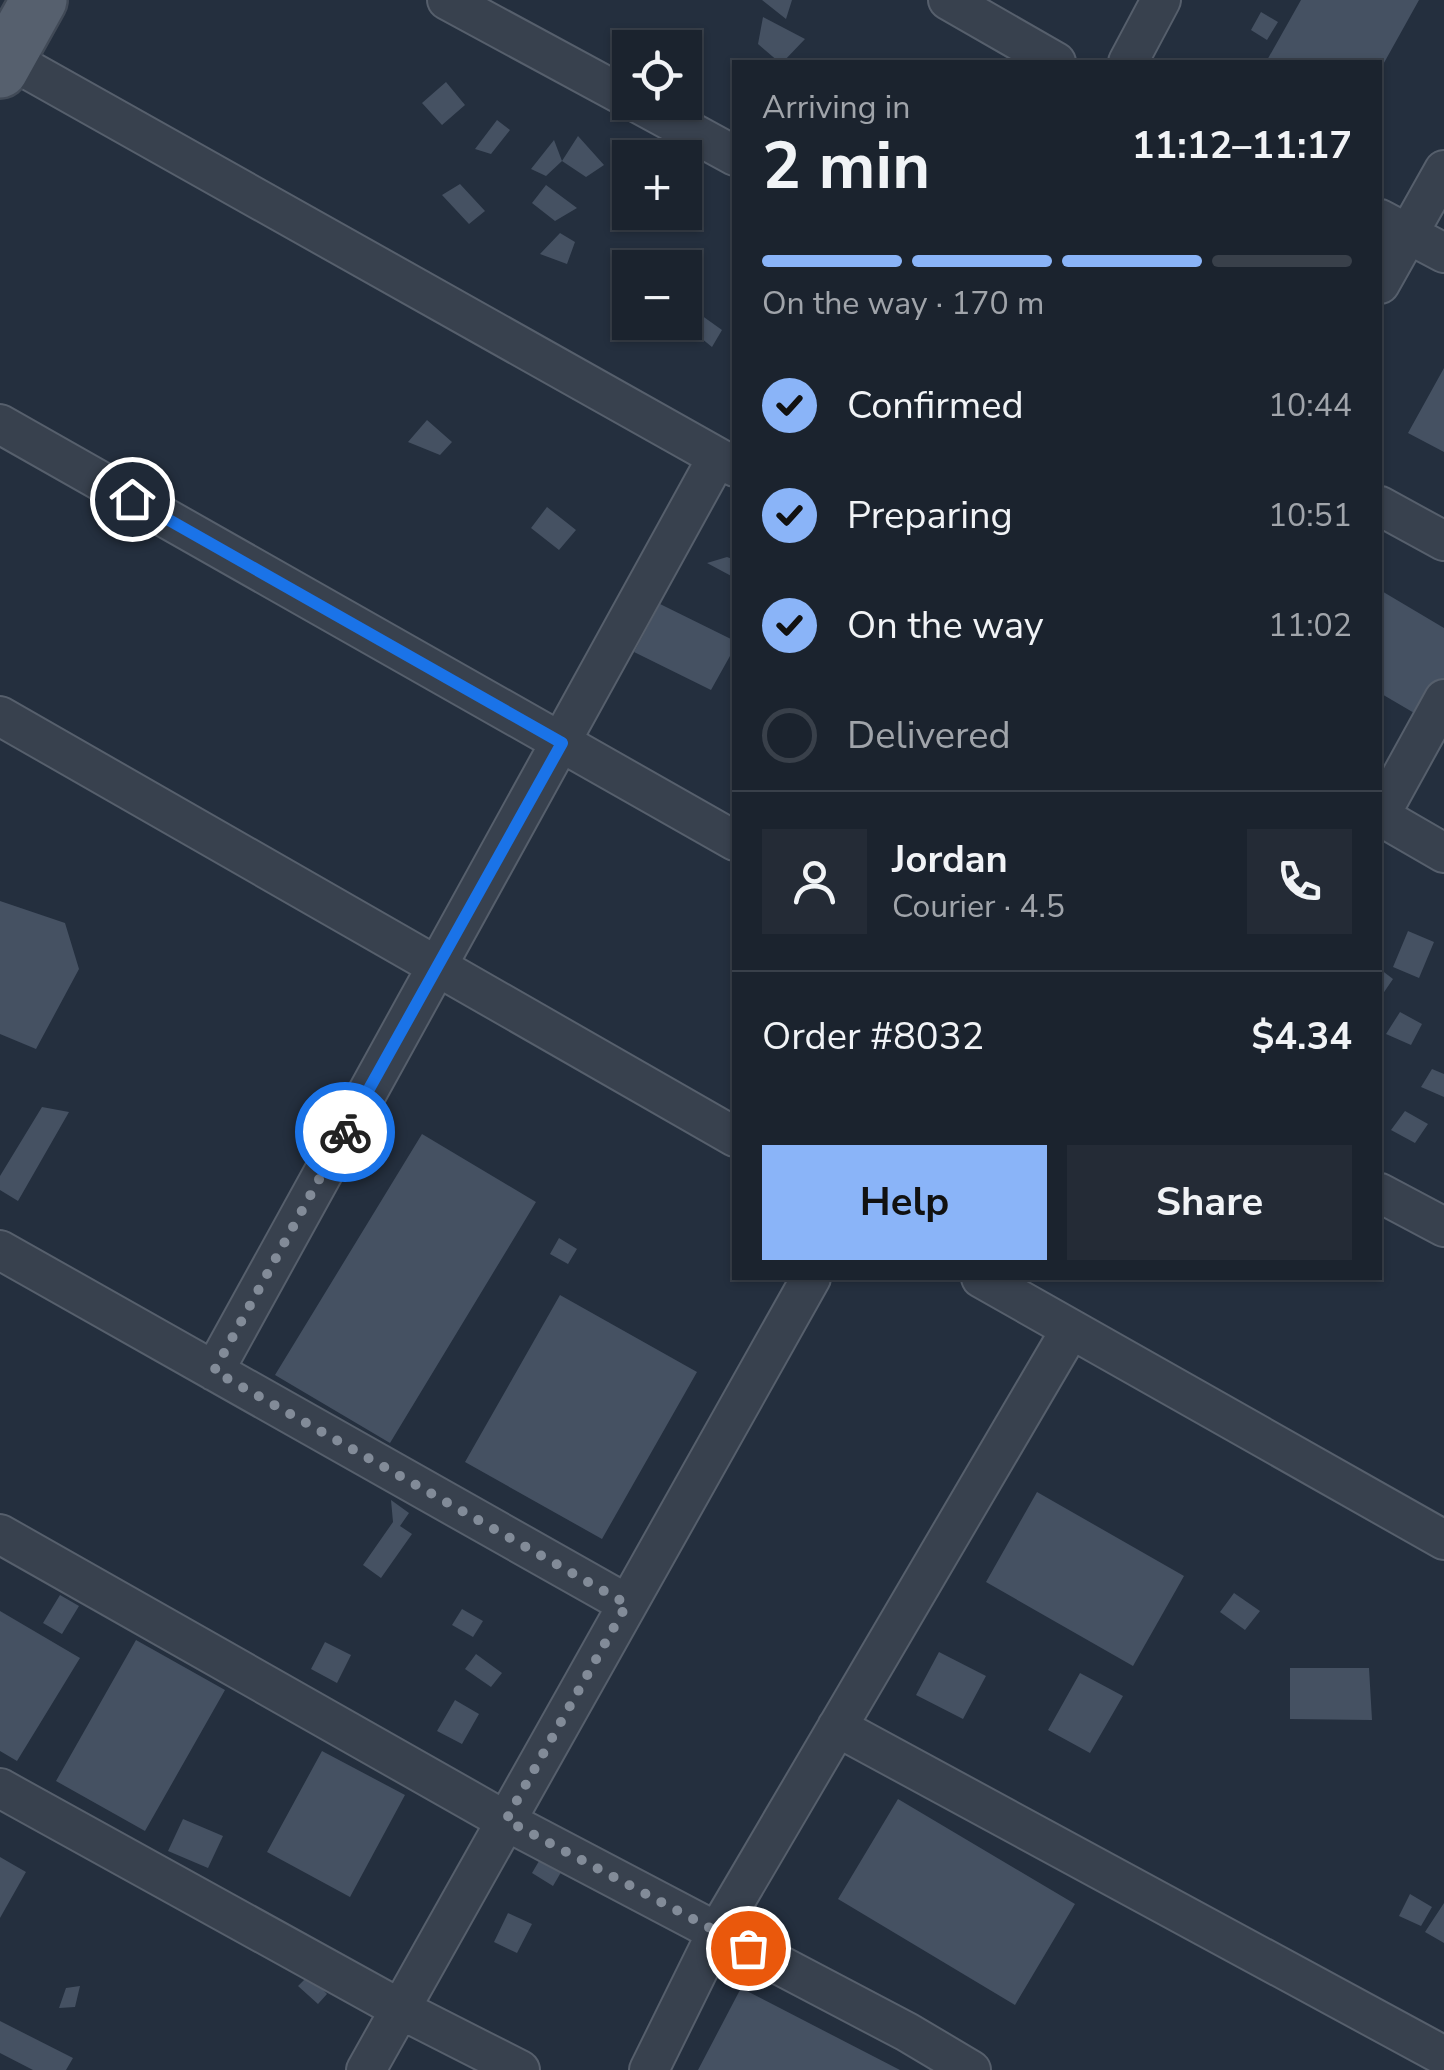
<!DOCTYPE html>
<html lang="en">
<head>
<meta charset="utf-8">
<style>
	:root { --surface:#1b232e; --page:#242b36; --text:#f1f3f6; --muted:#a0a4aa; --line:#39404a; --accent:#8ab4f8 }
	body { margin:0; font-family:"Nunito Sans",sans-serif; background:var(--page); color:var(--text); height:100vh; display:flex; flex-direction:column; font-size:38px; white-space:nowrap }
	* { box-sizing:border-box; margin:0 }
	p { font-size:32px; color:var(--muted) }
	.icon { flex:none; width:55px; height:55px; fill:none; stroke:currentColor; stroke-width:2; stroke-linecap:round; stroke-linejoin:round }
	.map { position:relative; flex:1; overflow:hidden }
	.details { position:absolute; left:732px; top:60px; width:650px; height:1220px; display:flex; flex-direction:column; background:var(--surface); border-radius:0px; box-shadow:0 2px 8px #0004,0 0 0 2px var(--line) }
	.details>* { flex:none }
	.fabs { position:absolute; left:612px; top:30px; display:grid; gap:20px }
	.fabs a { display:grid; place-items:center; width:90px; height:90px; border-radius:0px; background:var(--surface); box-shadow:0 2px 8px #0004,0 0 0 2px var(--line); font-size:50px }
	.pin { position:absolute; display:grid; place-items:center; width:85px; height:85px; color:#fff; margin:-42px; border:5px solid #fff; border-radius:50%; box-shadow:0 2px 10px #0007 }
	.courier { position:absolute; display:grid; place-items:center; width:100px; height:100px; margin:-50px; border:8px solid #1a73e8; border-radius:50%; background:#fff; color:#222; box-shadow:0 2px 12px #0007 }
	.summary em { font-style:normal; font-weight:700 }
	.summary div { display:flex; flex-direction:column-reverse }
	.summary { display:flex; align-items:center; justify-content:space-between; height:170px; padding:0 30px }
	h1 { font-size:65px; font-weight:700; line-height:75px }
	.bar { display:grid; grid-template-columns:repeat(4,1fr); gap:15px 10px; align-content:center; height:120px; padding:0 30px }
	.bar i { height:12px; border-radius:8px; background:var(--line) }
	.bar .active { background:var(--accent) }
	.bar p { grid-column:span 4 }
	.line { display:flex; align-items:center; gap:25px; padding:0 30px; border-top:2px solid var(--line) }
	.line div { flex:1 }
	.round { display:grid; place-items:center; flex:none; width:105px; height:105px; border-radius:0px; background:var(--page) }
	ol { padding:0 30px; list-style:none }
	li { display:flex; align-items:center; gap:30px; height:110px }
	li p { margin-inline-start:auto }
	li .icon { padding:10px; border-radius:50%; background:var(--accent); color:#111; stroke-width:4 }
	li:last-child { color:var(--muted) }
	li i { width:55px; height:55px; border:5px solid var(--line); border-radius:50% }
	.primary-button { display:flex; gap:20px; margin-top:auto; padding:20px 30px }
	.primary-button a { flex:1; height:115px; border-radius:0px; background:var(--accent); color:#111; font-size:40px; font-weight:700; line-height:115px; text-align:center }
	.primary-button a+a { background:var(--page); color:var(--text) }
	.map>svg:first-child { display:block }
	.building { fill:#455162 }
	.lines { fill:none; stroke-linecap:round; stroke-linejoin:round }
	.minor-casing { stroke:#565f6c; stroke-width:42 }
	.primary-casing { stroke:#414a57; stroke-width:60 }
	.minor { stroke:#38414e; stroke-width:38 }
	.primary { stroke:#56606e; stroke-width:55 }
	.done { stroke:#828b98; stroke-width:10; stroke-dasharray:0 18 }
	.route { stroke:#1a73e8; stroke-width:12 }
</style>
</head>
<body>
<div class="map">
<svg width="1444" height="2070" viewBox="0 0 1444 2070">
	<rect width="100%" height="100%" fill="#242f3e"/>
	<path class="building" d="M762,0H792L786,19Z
		M1301,0H1419L1380,70V62H1266Z
		M1261,12L1278,22L1267,40L1251,30Z
		M763,17L805,39L783,62H779L758,44Z
		M446,82L465,105L442,125L422,103Z
		M497,120L510,130L491,154L475,149Z
		M578,136L604,165L586,177L562,161Z
		M554,140L562,161L546,176L531,169Z
		M460,184L485,211L469,224L442,195Z
		M546,185L577,208L555,221L532,203Z
		M560,233L575,242L567,264L540,254Z
		M676,253L700,269L685,292V268H666Z
		M701,315L722,330L712,347L690,329Z
		M1444,368V452L1408,433Z
		M427,420L452,442L440,455L408,442Z
		M547,507L576,530L559,550L531,528Z
		M727,557L735,560V578L707,563Z
		M1380,590L1444,628V679L1421,717L1380,693Z
		M660,604L735,641V647L711,690L634,652Z
		M0,901L65,923L79,969L36,1049L0,1034Z
		M1408,931L1434,942L1419,978L1393,967Z
		M1380,969L1393,979L1380,998Z
		M1400,1012L1422,1024L1411,1045L1386,1034Z
		M1432,1069L1444,1074V1097L1421,1087Z
		M42,1107L69,1112L18,1201L0,1190V1176Z
		M1405,1111L1428,1124L1415,1143L1391,1130Z
		M422,1134L536,1202L390,1443L275,1375Z
		M559,1238L577,1249L568,1264L550,1254Z
		M560,1295L697,1372L602,1539L465,1462Z
		M1037,1492L1184,1576L1133,1666L986,1582Z
		M391,1500L409,1513L400,1526L412,1534L381,1578L363,1565L393,1522Z
		M1234,1593L1260,1611L1245,1630L1220,1612Z
		M60,1595L79,1606L62,1634L43,1623Z
		M462,1609L483,1621L473,1637L452,1625Z
		M0,1611L80,1658L17,1761L0,1751Z
		M136,1640L225,1690L145,1831L56,1781Z
		M325,1642L351,1655L337,1683L311,1669Z
		M939,1652L986,1676L963,1719L916,1695Z
		M476,1654L502,1673L491,1687L465,1669Z
		M1290,1668H1369L1372,1720L1290,1719Z
		M1080,1673L1123,1696L1090,1753L1048,1730Z
		M455,1700L479,1714L462,1744L437,1731Z
		M322,1751L405,1795L350,1897L267,1852Z
		M898,1799L1075,1904L1015,2005L838,1899Z
		M183,1819L223,1836L208,1868L168,1851Z
		M546,1849L567,1862L553,1886L532,1873Z
		M0,1857L26,1872L0,1918Z
		M1410,1894L1432,1907L1421,1926L1399,1916Z
		M1444,1903V1943L1425,1932Z
		M508,1913L532,1924L517,1953L494,1942Z
		M309,1975L327,1994L318,2004L298,1986Z
		M80,1986L75,2007L59,2008L66,1988Z
		M741,1988L900,2070H698Z
		M0,2021L73,2058L66,2070H33L0,2053Z"/>
	<g class="lines">
		<defs>
			<path id="minor" d="M447,0L630,99
				M948,0L1056,62
				M0,54L735,467
				M1128,62L1161,0
				M636,102L735,156
				M1380,219L1444,253
				M1380,284L1444,170
				M0,424L735,841
				M1380,506L1444,541
				M0,716L735,1137
				M1380,815L1444,699
				M1380,816L1444,853
				M1380,1193L1444,1227
				M0,1250L627,1604
				M981,1278L1444,1540
				M214,1371C381,1066 551,763 717,458
				M0,1534L506,1821L907,2032L971,2070
				M837,1727L1444,2056
				M0,1788L400,2009L520,2070
				M366,2070L811,1278
				M649,2070L717,1932L1071,1329"/>
			<path id="primary" d="M0,70L39,0"/>
		</defs>
		<use href="#minor" class="minor-casing"/>
		<use href="#primary" class="primary-casing"/>
		<use href="#minor" class="minor"/>
		<use href="#primary" class="primary"/>
	</g>
	<g class="lines">
		<path class="done" d="M345,1132L214,1371L627,1604L506,1820L748,1948"/>
		<path class="route" d="M132,499L562,743L345,1132"/>
	</g>
</svg>
<div class="fabs">
<a><svg class="icon" aria-label="locate" viewBox="0 0 24 24"><circle cx="12" cy="12" r="6"/><path d="M12 2v4M12 18v4M2 12h4M18 12h4"/></svg></a>
<a>+</a>
<a>−</a>
</div>
<div class="pin" style="left:748px;top:1948px;background:#ea580c"><svg class="icon" aria-label="bag" viewBox="0 0 24 24"><path d="M5 8h14l-1 12H6zM9 8a3 3 0 0 1 6 0"/></svg></div>
<div class="pin" style="left:132px;top:499px;background:#1f2937"><svg class="icon" aria-label="home" viewBox="0 0 24 24"><path d="M3 11l9-7 9 7M6 9v11h12V9"/></svg></div>
<div class="courier" style="left:345px;top:1132px"><svg class="icon" aria-label="bike" viewBox="0 0 24 24"><circle cx="6" cy="16" r="4"/><circle cx="18" cy="16" r="4"/><path d="M6 16l4-8h5l3 8M10 8l3 8H6M13 5h3"/></svg></div>
<section class="details">
<div class="summary"><div><h1>2 min</h1><p>Arriving in</p></div><em>11:12–11:17</em></div>
<div class="bar"><i class="active"></i><i class="active"></i><i class="active"></i><i></i><p>On the way · 170 m</p></div>
<ol>
<li><svg class="icon" aria-label="check" viewBox="0 0 24 24"><path d="M5 12l5 5 9-10"/></svg>Confirmed<p>10:44</p></li>
<li><svg class="icon" aria-label="check" viewBox="0 0 24 24"><path d="M5 12l5 5 9-10"/></svg>Preparing<p>10:51</p></li>
<li><svg class="icon" aria-label="check" viewBox="0 0 24 24"><path d="M5 12l5 5 9-10"/></svg>On the way<p>11:02</p></li>
<li><i></i>Delivered</li>
</ol>
<div class="line" style="height:180px"><a class="round"><svg class="icon" aria-label="person" viewBox="0 0 24 24"><circle cx="12" cy="8" r="4"/><path d="M4 21q1-7 8-7t8 7"/></svg></a><div><b>Jordan</b><p>Courier · 4.5</p></div><a class="round"><svg class="icon" aria-label="phone" viewBox="0 0 24 24"><path d="M5 4h4l2 5-3 2q2 4 5 5l2-3 5 2v4C11 20 4 13 5 4z"/></svg></a></div>
<div class="line" style="height:130px"><div>Order #8032</div><b>$4.34</b></div>
<div class="primary-button"><a>Help</a><a>Share</a></div>
</section>
</div>
</body>
</html>
